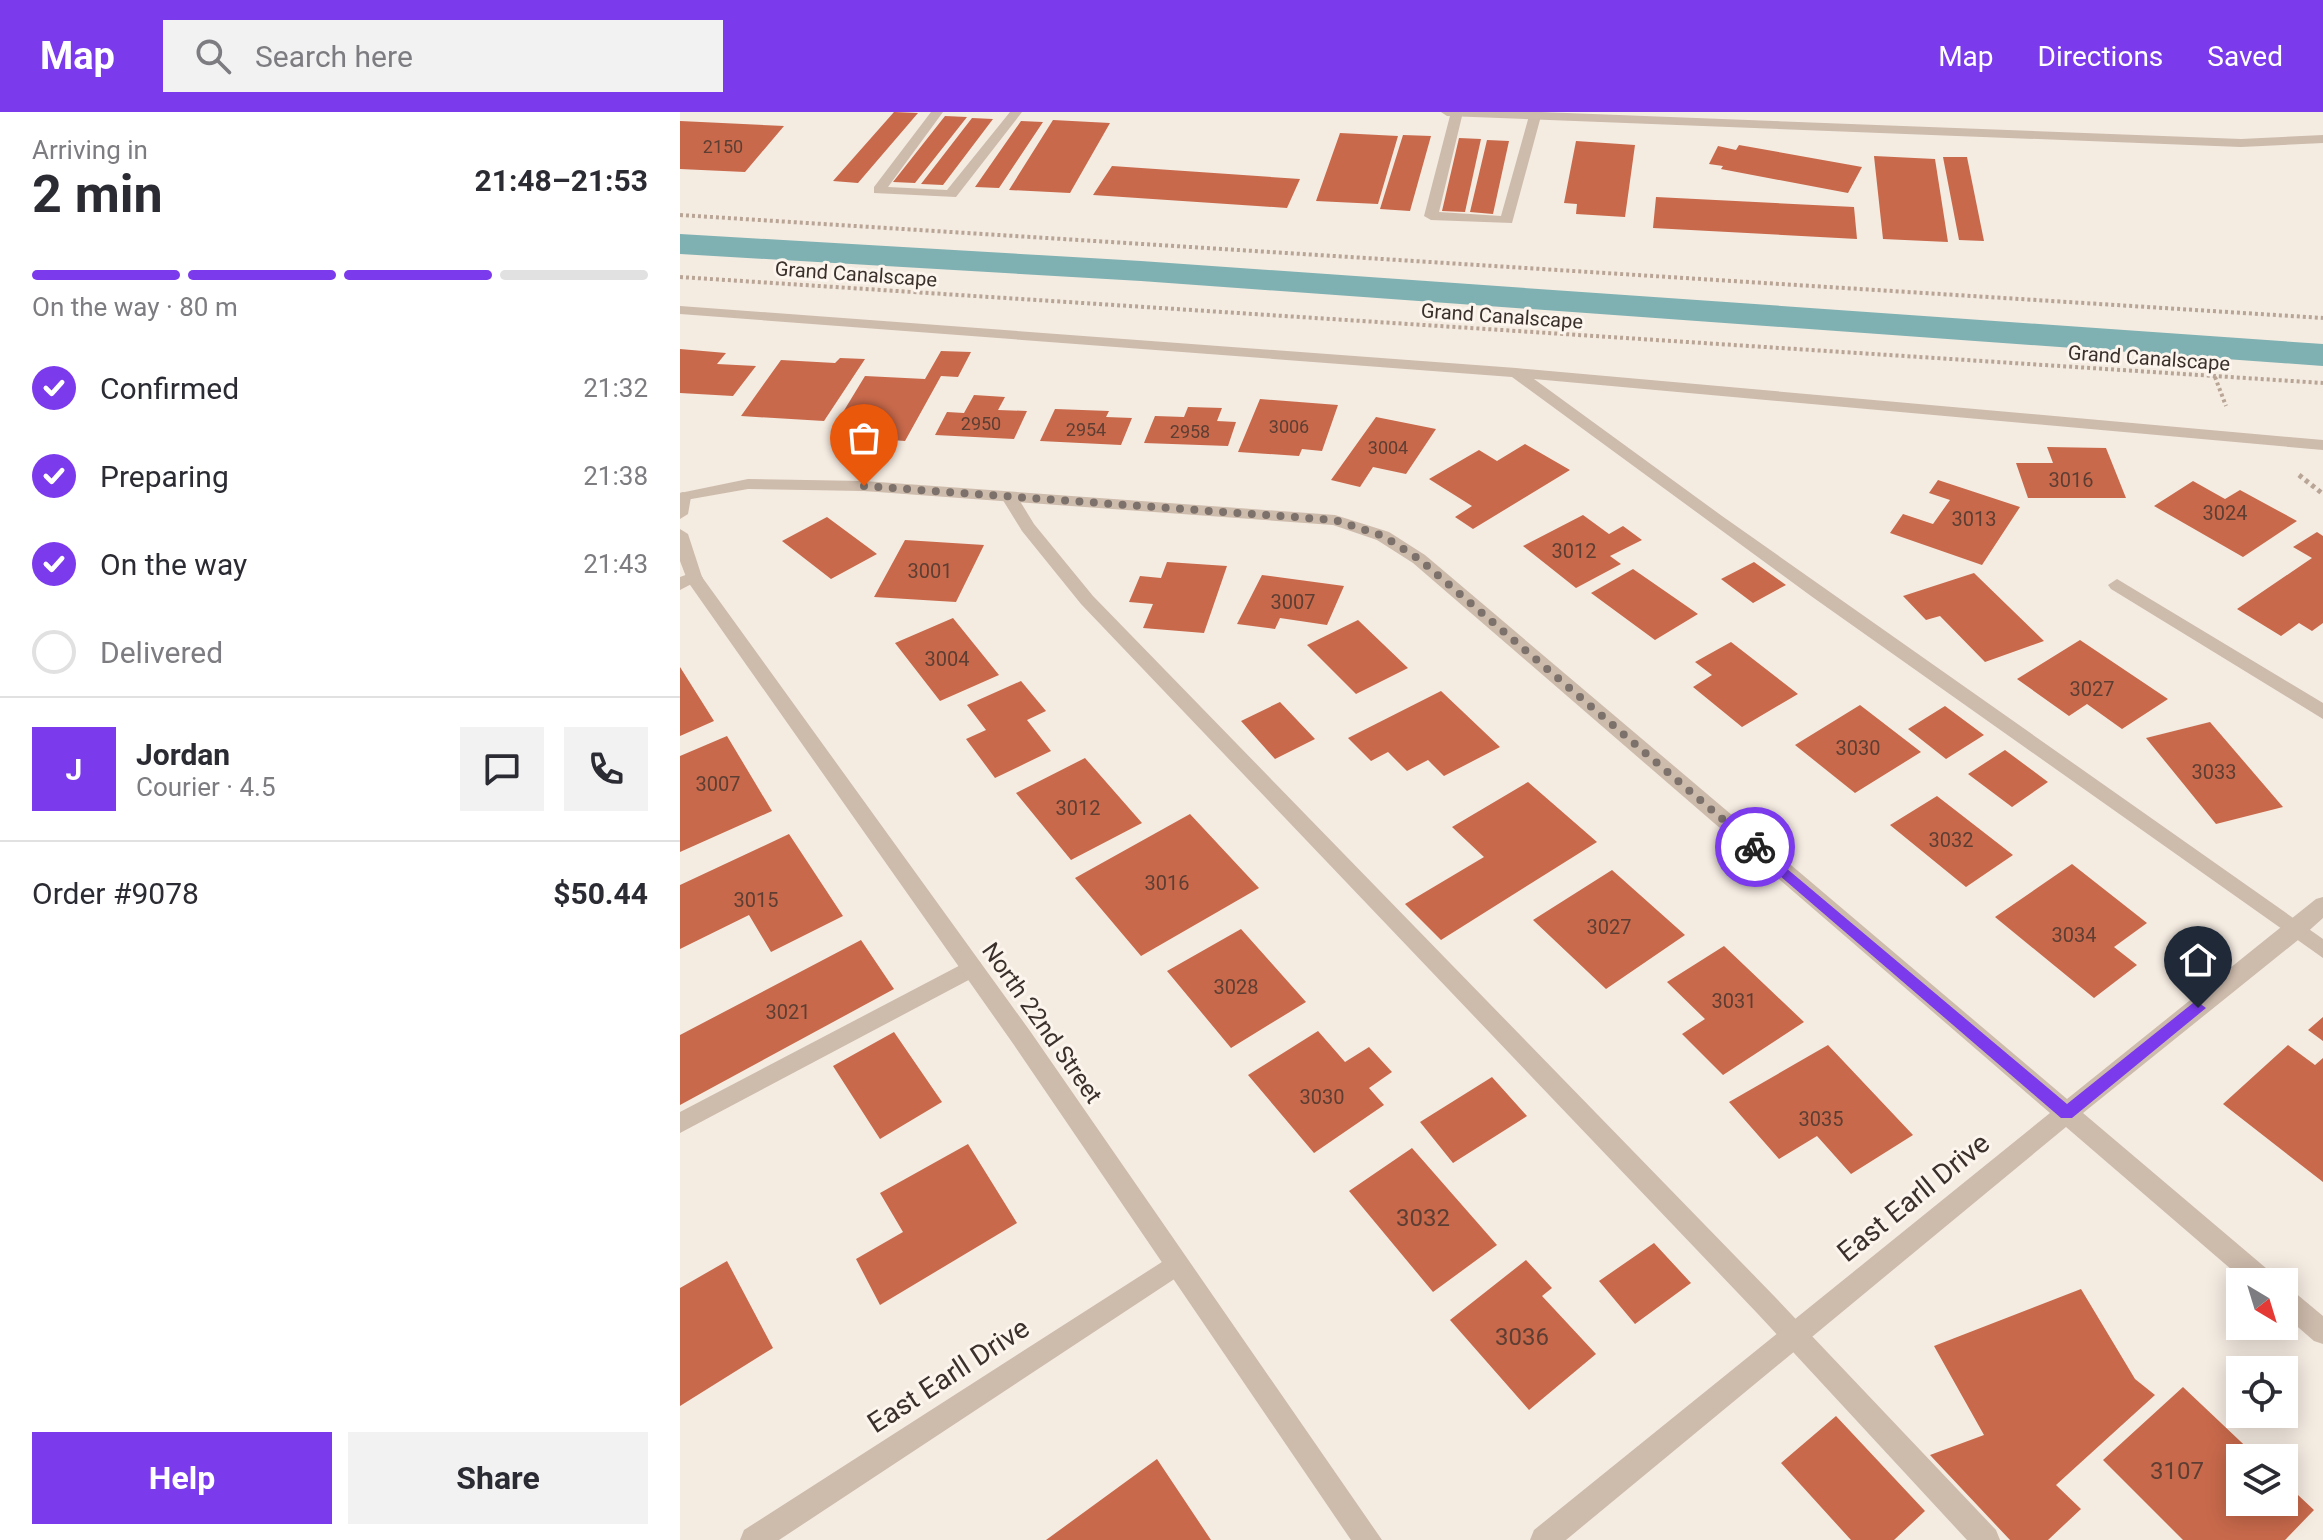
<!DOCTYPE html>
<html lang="en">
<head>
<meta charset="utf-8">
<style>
	:root { --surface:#fff; --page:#f2f2f3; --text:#2b2b33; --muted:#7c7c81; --line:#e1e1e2; --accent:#7c3aed }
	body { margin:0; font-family:Roboto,sans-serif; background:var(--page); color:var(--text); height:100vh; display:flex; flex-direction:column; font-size:30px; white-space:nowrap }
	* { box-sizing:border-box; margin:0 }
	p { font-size:26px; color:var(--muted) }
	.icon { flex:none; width:44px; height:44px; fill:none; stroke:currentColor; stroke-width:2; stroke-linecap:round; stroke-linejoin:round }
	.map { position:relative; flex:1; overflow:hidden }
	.sheet { display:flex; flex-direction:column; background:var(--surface); width:680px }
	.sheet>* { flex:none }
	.needle { width:52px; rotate:142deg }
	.tools { position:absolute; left:1546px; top:1156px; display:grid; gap:16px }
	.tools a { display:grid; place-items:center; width:72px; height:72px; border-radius:0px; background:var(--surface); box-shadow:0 4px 20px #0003; font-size:40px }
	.pin { position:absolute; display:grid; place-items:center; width:68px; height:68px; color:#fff; margin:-82px -34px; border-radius:50% 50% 50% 0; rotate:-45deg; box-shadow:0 0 8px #0007 }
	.pin .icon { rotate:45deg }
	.courier { position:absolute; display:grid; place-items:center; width:80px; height:80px; margin:-40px; border:6px solid #7c3aed; border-radius:50%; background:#fff; color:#222; box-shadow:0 2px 10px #0007 }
	.overview em { font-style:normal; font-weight:700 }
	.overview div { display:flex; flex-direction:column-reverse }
	.overview { display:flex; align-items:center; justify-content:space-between; height:136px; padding:0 32px }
	h1 { font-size:52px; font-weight:700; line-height:60px }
	.bar { display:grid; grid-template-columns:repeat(4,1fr); gap:12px 8px; align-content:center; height:96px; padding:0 32px }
	.bar i { height:10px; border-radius:6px; background:var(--line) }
	.bar .current { background:var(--accent) }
	.bar p { grid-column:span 4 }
	.line { display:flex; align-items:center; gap:20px; padding:0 32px; border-top:2px solid var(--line) }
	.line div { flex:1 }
	.round { display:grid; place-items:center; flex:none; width:84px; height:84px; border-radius:0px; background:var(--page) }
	ol { padding:0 32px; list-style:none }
	li { display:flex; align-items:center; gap:24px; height:88px }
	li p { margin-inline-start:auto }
	li .icon { padding:8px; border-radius:50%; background:var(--accent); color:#fff; stroke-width:4 }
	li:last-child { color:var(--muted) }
	li i { width:44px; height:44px; border:4px solid var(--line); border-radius:50% }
	.action { display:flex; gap:16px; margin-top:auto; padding:16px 32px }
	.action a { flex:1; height:92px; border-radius:0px; background:var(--accent); color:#fff; font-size:32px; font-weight:700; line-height:92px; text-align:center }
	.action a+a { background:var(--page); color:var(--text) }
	header { display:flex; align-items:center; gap:48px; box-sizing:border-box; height:112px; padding:0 40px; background:var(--accent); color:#fff }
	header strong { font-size:38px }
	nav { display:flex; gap:44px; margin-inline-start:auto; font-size:28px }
	.search { width:560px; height:72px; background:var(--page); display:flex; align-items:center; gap:20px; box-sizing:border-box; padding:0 28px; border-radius:0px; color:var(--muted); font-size:30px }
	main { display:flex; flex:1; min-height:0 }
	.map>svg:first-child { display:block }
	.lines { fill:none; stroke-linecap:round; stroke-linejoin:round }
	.canal { fill:#7fb0b2; fill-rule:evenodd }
	.building { fill:#c8694b }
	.path-far1 { stroke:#b9a596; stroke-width:4; stroke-dasharray:3 3; stroke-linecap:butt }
	.path { stroke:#b9a596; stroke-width:5; stroke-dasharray:4 4; stroke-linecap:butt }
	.service { fill:#cdbbac; fill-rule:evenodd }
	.minor { fill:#cdbbac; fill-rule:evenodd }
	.tertiary { fill:#cdbbac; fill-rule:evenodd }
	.route { fill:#7c3aed }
	.done { stroke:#7c716b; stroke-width:8; stroke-dasharray:0 14.4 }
	.labels { text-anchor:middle; stroke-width:6; stroke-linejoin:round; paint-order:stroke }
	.far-number-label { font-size:18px; fill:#5e3e33 }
	.far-street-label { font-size:20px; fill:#3b302b; stroke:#fbf5ee }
	.number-label { font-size:20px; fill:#5e3e33 }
	.street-label { font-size:24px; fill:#3b302b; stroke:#fbf5ee }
	.near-number-label { font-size:24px; fill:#5e3e33 }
	.near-street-label { font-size:28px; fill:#3b302b; stroke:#fbf5ee }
</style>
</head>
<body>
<header>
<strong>Map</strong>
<div class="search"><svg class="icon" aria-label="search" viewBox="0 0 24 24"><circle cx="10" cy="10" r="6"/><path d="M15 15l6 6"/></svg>Search here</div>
<nav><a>Map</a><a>Directions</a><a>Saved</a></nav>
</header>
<main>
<section class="sheet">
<div class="overview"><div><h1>2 min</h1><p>Arriving in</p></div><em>21:48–21:53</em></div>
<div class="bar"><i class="current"></i><i class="current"></i><i class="current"></i><i></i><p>On the way · 80 m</p></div>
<ol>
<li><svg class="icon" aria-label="check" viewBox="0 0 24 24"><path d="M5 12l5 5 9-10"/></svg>Confirmed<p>21:32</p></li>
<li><svg class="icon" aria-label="check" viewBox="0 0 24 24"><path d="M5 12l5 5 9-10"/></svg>Preparing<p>21:38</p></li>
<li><svg class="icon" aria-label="check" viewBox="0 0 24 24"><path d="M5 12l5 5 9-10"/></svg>On the way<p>21:43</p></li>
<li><i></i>Delivered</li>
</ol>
<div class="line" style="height:144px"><b class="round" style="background:var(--accent);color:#fff">J</b><div><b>Jordan</b><p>Courier · 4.5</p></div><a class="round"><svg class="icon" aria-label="chat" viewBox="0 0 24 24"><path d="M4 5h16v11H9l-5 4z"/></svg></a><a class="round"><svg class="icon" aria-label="phone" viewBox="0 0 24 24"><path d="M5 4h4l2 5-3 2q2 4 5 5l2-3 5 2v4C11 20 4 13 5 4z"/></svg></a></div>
<div class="line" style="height:104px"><div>Order #9078</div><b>$50.44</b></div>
<div class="action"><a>Help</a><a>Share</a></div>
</section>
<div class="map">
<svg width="1643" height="1428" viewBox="0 0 1643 1428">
	<rect width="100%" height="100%" fill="#f4ebe1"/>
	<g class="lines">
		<path class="canal" d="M0,122L461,149L1643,232V254L461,169L0,142Z"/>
	</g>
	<path class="building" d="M214,0L238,1L178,71L153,69Z
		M265,4L287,5L235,71L213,70Z
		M292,6L313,7L263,73L241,72Z
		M373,8L430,11L390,81L329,78Z
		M0,9L104,14L65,60L0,57Z
		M341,9L363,10L319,76L295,75Z
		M660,21L718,24L698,92L636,89Z
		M723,23L751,24L730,99L700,97Z
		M779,26L801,27L785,100L762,99Z
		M807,28L829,29L813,102L790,100Z
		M896,29L955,33L945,105L896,102L897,92L884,91Z
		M1059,33L1182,55L1168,81L1041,57L1043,54L1029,52L1038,34L1056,38Z
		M1194,44L1255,47L1268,130L1203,127Z
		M1263,45H1287L1304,129L1279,128Z
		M432,54L620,67L607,96L413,83Z
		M976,85L1174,95L1177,127L973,116Z
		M0,237L46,241L37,252L76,254L53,284L0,281Z
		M261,239L291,240L278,265L261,264L225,329L198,327L204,318L154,315L185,264L245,267Z
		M160,246L185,247L144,309L61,304L101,248L155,251Z
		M294,283L325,285L318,298L347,299L334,327L255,323L267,300L284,301Z
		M580,287L658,293L642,339L622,337L619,344L558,340Z
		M508,295L542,296L537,309L556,310L548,334L464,331L475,304L504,305Z
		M375,297L429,299L426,305L452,306L441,333L360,329Z
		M696,305L756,317L726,362L693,355L680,375L651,368Z
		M845,332L890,358L793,417L775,405L792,394L749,367L799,338L817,349Z
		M1367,335L1426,336L1446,386H1348L1336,351H1373Z
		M1258,368L1340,395L1302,453L1210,421L1223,402L1253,412L1270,388L1249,381Z
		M1513,369L1545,387L1560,378L1617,409L1563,445L1474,394Z
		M903,403L929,422L943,414L962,428L930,444L941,452L896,476L843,434Z
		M147,405L197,442L151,467L102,429Z
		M1637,420L1643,424V511L1632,519L1619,511L1601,524L1557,497L1632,446L1613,435Z
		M225,428L304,433L276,490L194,485Z
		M487,450L547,454L524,521L463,516L473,492L449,490L460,464L481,466Z
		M1074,450L1106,473L1073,491L1041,467Z
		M953,457L1018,502L975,528L911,481Z
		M1294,461L1364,529L1305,550L1260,504L1246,508L1223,484Z
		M582,463L664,474L647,513L600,506L595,517L557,512Z
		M273,506L319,563L260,589L215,531Z
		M678,508L728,556L676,582L627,533Z
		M1400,528L1488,587L1442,617L1407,592L1389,604L1337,567Z
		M1051,530L1118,582L1062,615L1013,575L1032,563L1015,550Z
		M0,555L34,609L0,624Z
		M341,569L366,599L347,608L371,639L315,666L286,627L306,618L287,593Z
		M761,579L820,635L764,664L748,648L727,659L708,640L691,649L668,626Z
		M600,590L635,627L595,647L561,609Z
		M1180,593L1241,640L1175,681L1115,633Z
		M1265,594L1304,623L1266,647L1228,617Z
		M1530,610L1603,695L1536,712L1466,626Z
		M47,624L92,699L0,740V644Z
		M1325,638L1368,670L1332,695L1288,662Z
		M405,646L462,711L391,748L336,681Z
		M848,670L917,730L761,828L725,792L804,745L772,715Z
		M1257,684L1333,743L1286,775L1210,713Z
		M510,702L579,776L461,844L395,766Z
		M109,722L163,804L91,840L69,803L0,837V773Z
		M1392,752L1467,811L1434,835L1457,853L1414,886L1315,805Z
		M932,758L1005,823L926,877L853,808Z
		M561,817L626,890L551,936L487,859Z
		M181,828L214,877L0,993V923Z
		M1044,834L1124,910L1043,963L1002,922L1025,907L987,870Z
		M1643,905V929L1628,918Z
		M638,919L665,950L689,935L712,960L689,976L704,993L634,1041L568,963Z
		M214,920L262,990L200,1027L153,954Z
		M1148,933L1233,1023L1171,1062L1137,1024L1099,1047L1049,990Z
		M1608,933L1635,953L1643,946V1070L1543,992Z
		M812,965L847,1004L773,1051L740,1010Z
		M288,1032L337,1111L200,1193L176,1147L223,1120L200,1081Z
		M732,1036L817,1133L753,1180L669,1079Z
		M974,1131L1011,1171L955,1212L919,1169Z
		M846,1148L872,1176L862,1184L916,1242L849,1298L770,1208Z
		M47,1149L93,1236L0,1294V1176Z
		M1401,1177L1455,1267L1475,1283L1376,1373L1401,1397L1368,1428H1330L1250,1343L1304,1323L1254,1234Z
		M1503,1275L1578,1346H1560V1390H1604V1370L1634,1398L1605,1428H1503L1423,1348Z
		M1156,1304L1245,1399L1214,1428H1171L1101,1351Z
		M477,1347L531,1428H366Z"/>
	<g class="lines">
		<path class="path-far1" d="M0,103L1643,206
			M0,165L1643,271
			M1535,265L1546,294"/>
		<path class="path" d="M1619,363L1643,382"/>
		<path class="service" d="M251,0H263L208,75L267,78L330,0H342L276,85L194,81V75Z
			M771,0H783L759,100L821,104L849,4L855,0L861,4L832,111L751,108L744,104Z
			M0,194L836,256L1643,328V338L854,267L1042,404L1643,827V846L1131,484L832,265L0,202Z
			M329,380L335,381L354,412L413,484L1095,1185L1316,1418L1320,1428H1287L1077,1201L401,492L342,419L321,385Z
			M292,847L300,850L303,856L300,862L0,1021V1000Z"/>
		<path class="minor" d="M761,0H861L1561,27L1643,23V31L1561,35L767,4Z
			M68,367L184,369L655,403L709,420L745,443L1387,987L1636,787L1643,785V806L1623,824L1403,1001L1593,1162L1596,1170H1566L1386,1015L886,1428H850L854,1418L1370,1001L733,451L697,428L653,413L184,379L68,377L0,389V381Z
			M14,460L20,462L23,466L0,478V465Z
			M1437,467L1643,591V607L1431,477L1428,473Z
			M496,1141L505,1144L508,1152L505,1160L99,1428H60L64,1418Z
			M1604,1175L1613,1179L1643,1204V1232L1634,1229L1604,1203Z"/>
		<path class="tertiary" d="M3,380L11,385L8,402L0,407V381Z
			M0,417L8,422L22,465L350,919L702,1428H671L334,933L8,470L0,449Z"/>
	</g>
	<path class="route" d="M1075,730L1387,992L1513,891L1518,890L1526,896L1392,1006H1381L1071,739L1069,735Z"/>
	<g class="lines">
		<path class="done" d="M184,374L655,408L703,424L739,447L1075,735"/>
	</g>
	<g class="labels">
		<g class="far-number-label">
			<text x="43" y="41">2150</text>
			<text x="301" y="318">2950</text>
			<text x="609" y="321">3006</text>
			<text x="406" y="324">2954</text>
			<text x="510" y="326">2958</text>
			<text x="708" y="342">3004</text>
		</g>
		<g class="far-street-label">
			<text transform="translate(176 162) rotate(4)" y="7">Grand Canalscape</text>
			<text transform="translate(822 204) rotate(4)" y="7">Grand Canalscape</text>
			<text transform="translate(1469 246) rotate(4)" y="7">Grand Canalscape</text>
		</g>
		<g class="number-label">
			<text x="1391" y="375">3016</text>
			<text x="1545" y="408">3024</text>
			<text x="1294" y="414">3013</text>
			<text x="894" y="446">3012</text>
			<text x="250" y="466">3001</text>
			<text x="613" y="497">3007</text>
			<text x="267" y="554">3004</text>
			<text x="1412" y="584">3027</text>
			<text x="1178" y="643">3030</text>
			<text x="1534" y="667">3033</text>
			<text x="38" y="679">3007</text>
			<text x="398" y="703">3012</text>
			<text x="1271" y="735">3032</text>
			<text x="487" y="778">3016</text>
			<text x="76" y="795">3015</text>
			<text x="929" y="822">3027</text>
			<text x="1394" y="830">3034</text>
			<text x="556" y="882">3028</text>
			<text x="1054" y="896">3031</text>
			<text x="108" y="907">3021</text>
			<text x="642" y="992">3030</text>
			<text x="1141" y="1014">3035</text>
		</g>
		<g class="street-label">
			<text transform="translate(362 911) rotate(55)" y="8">North 22nd Street</text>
		</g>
		<g class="near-number-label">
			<text x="743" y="1114">3032</text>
			<text x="842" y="1233">3036</text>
			<text x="1497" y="1367">3107</text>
		</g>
		<g class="near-street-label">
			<text transform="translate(1233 1085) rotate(-39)" y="10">East Earll Drive</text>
			<text transform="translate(268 1263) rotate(-33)" y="10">East Earll Drive</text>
		</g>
	</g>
</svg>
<div class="tools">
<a><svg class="needle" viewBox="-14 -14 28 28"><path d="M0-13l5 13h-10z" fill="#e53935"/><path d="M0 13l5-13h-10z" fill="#7c7c81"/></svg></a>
<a><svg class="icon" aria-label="locate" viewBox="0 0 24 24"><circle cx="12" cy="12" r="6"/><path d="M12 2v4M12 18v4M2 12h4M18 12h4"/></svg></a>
<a><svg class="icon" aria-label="layers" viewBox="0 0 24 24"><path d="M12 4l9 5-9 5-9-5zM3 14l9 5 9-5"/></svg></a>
</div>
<div class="pin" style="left:184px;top:374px;background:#ea580c"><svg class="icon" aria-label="bag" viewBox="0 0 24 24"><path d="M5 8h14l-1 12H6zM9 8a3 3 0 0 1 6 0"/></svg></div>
<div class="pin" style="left:1518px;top:896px;background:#1f2937"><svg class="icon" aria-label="home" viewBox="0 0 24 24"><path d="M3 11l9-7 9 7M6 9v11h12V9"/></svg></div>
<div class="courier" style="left:1075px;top:735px"><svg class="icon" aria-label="bike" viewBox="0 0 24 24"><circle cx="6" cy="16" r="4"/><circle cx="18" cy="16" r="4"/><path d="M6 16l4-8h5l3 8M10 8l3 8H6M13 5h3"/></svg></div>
</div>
</main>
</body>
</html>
